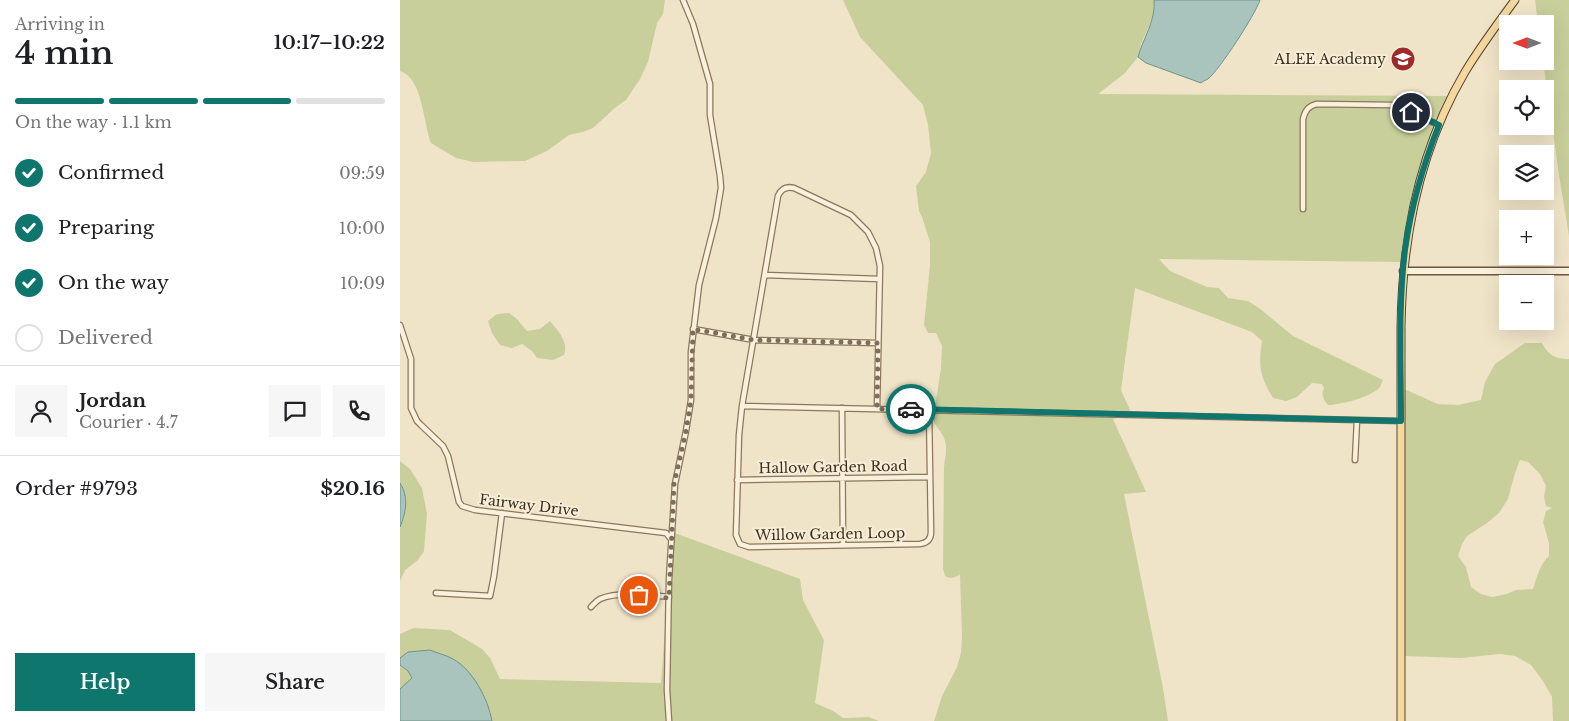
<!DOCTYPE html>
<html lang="en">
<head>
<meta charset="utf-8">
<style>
	:root { --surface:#fff; --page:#f6f6f6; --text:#202124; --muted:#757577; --line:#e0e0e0; --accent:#0f766e }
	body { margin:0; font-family:"Libre Baskerville",serif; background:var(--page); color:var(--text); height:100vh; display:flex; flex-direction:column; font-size:19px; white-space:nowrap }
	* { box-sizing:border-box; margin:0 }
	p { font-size:16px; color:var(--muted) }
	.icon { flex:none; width:28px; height:28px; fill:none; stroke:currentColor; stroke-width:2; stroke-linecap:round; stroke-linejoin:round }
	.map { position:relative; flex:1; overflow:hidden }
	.drawer { display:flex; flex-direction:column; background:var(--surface); width:400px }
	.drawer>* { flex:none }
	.needle { width:32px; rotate:270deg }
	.buttons { position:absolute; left:1099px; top:15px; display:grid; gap:10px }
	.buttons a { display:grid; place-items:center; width:55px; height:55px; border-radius:0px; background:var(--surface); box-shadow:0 5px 20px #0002; font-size:25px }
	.pin { position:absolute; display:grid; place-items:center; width:42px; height:42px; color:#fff; margin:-21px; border:2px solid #fff; border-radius:50%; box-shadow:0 1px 5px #0007 }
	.courier { position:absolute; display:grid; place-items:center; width:50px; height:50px; margin:-25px; border:4px solid #0f766e; border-radius:50%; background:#fff; color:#222; box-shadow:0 1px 6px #0007 }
	.headline em { font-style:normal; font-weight:600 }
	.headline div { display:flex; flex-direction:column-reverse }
	.headline { display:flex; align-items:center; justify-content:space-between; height:85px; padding:0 15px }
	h1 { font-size:32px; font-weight:600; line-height:38px }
	.bar { display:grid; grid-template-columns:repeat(4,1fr); gap:8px 5px; align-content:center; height:60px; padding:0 15px }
	.bar i { height:6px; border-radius:4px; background:var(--line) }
	.bar .current { background:var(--accent) }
	.bar p { grid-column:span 4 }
	.line { display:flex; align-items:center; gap:12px; padding:0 15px; border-top:1px solid var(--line) }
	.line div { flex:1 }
	.round { display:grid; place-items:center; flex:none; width:52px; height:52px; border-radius:0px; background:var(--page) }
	ol { padding:0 15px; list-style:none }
	li { display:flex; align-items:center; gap:15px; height:55px }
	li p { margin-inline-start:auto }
	li .icon { padding:5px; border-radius:50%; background:var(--accent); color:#fff; stroke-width:4 }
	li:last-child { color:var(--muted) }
	li i { width:28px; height:28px; border:2px solid var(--line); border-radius:50% }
	.action { display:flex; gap:10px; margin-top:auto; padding:10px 15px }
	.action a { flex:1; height:58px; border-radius:0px; background:var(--accent); color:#fff; font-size:20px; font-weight:600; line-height:58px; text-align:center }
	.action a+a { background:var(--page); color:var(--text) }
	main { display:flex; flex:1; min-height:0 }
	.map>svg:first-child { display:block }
	.green { fill:#c9cf9b; fill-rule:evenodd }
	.water { fill:#a9c4bc; stroke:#6f938a }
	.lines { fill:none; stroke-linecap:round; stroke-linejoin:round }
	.street-casing { stroke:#8d765c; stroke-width:7 }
	.secondary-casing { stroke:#6f573f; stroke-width:9 }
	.primary-casing { stroke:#5b4430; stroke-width:9 }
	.street { stroke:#faf1dc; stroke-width:4.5 }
	.secondary { stroke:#faf1dc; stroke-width:6 }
	.primary { stroke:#f3d9a0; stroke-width:7 }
	.done { stroke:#7c6e5b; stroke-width:5; stroke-dasharray:0 9 }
	.route { stroke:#0f766e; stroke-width:6 }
	.labels { text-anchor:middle; stroke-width:4; stroke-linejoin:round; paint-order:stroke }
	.poi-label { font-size:14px; fill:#3d2e20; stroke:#f7eed8; text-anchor:end }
	.street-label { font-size:14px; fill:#3d2e20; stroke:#f7eed8 }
</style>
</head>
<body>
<main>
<section class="drawer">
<div class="headline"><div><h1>4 min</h1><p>Arriving in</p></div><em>10:17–10:22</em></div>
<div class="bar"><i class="current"></i><i class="current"></i><i class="current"></i><i></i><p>On the way · 1.1 km</p></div>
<ol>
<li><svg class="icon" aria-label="check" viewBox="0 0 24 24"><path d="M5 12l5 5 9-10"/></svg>Confirmed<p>09:59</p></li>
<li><svg class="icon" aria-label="check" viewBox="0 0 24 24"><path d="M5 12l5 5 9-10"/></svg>Preparing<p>10:00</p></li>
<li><svg class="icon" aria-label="check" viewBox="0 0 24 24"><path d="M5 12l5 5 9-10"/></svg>On the way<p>10:09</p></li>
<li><i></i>Delivered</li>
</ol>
<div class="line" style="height:90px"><a class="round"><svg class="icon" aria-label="person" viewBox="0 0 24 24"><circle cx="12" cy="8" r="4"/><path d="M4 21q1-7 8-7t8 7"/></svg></a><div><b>Jordan</b><p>Courier · 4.7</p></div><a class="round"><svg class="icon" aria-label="chat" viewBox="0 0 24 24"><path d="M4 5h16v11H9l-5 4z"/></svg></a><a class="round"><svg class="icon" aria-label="phone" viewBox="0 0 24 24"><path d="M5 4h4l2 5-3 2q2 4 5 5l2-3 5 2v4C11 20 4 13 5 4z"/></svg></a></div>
<div class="line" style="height:65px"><div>Order #9793</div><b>$20.16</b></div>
<div class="action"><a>Help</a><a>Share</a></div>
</section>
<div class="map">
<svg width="1169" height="721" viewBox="0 0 1169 721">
	<rect width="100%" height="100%" fill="#f0e4c8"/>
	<path class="green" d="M0,0H265L263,14L257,23L248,62L240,79L226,100L216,107L193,128L183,132L169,135L147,151L125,161L73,162L56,158L31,143C23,123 23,78 0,71Z
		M443,0H754L753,17L741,44L738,57L725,73L698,94L1048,96C1042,120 1029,141 1021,164C1011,195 1004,229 1001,262L759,259L770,271L807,287L819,288L828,298L848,301L859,308L893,336L983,380C982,382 981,385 980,387C972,397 940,405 928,405C923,399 921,395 924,388L922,384L912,383L897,397L886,401L873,398C860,376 858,367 862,341L852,332L735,288L721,390L730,410L728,415L713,419L746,492L724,494L763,688L768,721H534L542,696L557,667L561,653L562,637L560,575C554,577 552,580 545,576L543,569L544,467C545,458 548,447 544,438C542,432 536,427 533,420L541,368L542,346L536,333H528L524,325L530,265V242L522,217L519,211L516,186L526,172L531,153L528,125L523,105L460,37Z
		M1135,0H1169V236L1159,175L1143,61H1145V24H1138Z
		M109,313L117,319L127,331L140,329L150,321C158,331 169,342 164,355L153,360L137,358L132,351L122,344L112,348L100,345L92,333L88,321L97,314Z
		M1125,343H1142C1149,355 1154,359 1169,359V721H1153L1152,697L1143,681L1131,665L1115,656L1100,654L1061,658L1004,656V389L1038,404L1058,405L1081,400L1085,382L1095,364ZM1120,460L1128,462L1140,474L1146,486L1144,497L1146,506L1152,508L1146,511L1143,522L1149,543V556C1139,565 1137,577 1133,589L1116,590L1107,594L1092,597L1081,594L1071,587L1066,567L1058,556L1062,544L1067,536L1087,523L1099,513L1108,499L1115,473Z
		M0,461L10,469L22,488L27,514L24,551L18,560L5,570L0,581V527L4,518L2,485L0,483Z
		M272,532L400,579L403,600L424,640L415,703L433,711L443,718L469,717L479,721H92L90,710L9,652L0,658V634L14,628L50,630L82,649L90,658L100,679L261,683Z
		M0,665L8,671L12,678L0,689Z"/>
	<path class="water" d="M754,0H860C855,15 820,69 808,79C806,80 803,81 801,83L746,63L738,57C743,38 756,21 754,0Z
		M0,483C9,497 6,513 0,527Z
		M30,650C37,653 46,655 53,659C73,670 88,699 92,721H0V689L12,678L8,671L0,665V658L8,652Z"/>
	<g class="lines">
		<defs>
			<path id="street" d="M903,209V119C905,111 908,106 917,104L992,105L1039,125
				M365,275L479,279
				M0,325L11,359V408L17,421L21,425L43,446L48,456L59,502L62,506L75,510L266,533L271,539
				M293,329L354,340L478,343
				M342,406L1001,421
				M442,408L443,545
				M477,409L480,266L476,248L468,232L451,215L394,188C386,186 381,189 378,196L342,406L339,435L336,535L340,544L349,547L520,544C527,543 531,539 531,532L529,410
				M955,460L957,420
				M337,480L530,477
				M36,593L90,596L94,576L102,513
				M191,607C194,604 196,601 200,599C217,591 251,595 269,597
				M269,721L267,690L269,579L275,484L286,431L291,400V352L299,285L316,218L321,188L320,176L310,115V84L293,24L283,0"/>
			<path id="secondary" d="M1003,271H1169"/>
			<path id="primary" d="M1001,721V328C1002,238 1019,150 1065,72C1080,47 1098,23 1115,0"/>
		</defs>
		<use href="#street" class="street-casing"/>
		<use href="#secondary" class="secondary-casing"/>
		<use href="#primary" class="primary-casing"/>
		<use href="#street" class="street"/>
		<use href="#secondary" class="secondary"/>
		<use href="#primary" class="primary"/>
	</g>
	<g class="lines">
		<path class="done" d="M239,595L269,598L274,484L286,431L291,400L293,329L354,340L478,343L477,409H511"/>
		<path class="route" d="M511,409L1001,421C1001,364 998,306 1005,250C1011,207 1023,165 1039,125L1011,112"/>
	</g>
	<defs>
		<symbol id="school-disc" viewBox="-11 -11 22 22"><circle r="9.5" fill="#9e2a2b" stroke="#f7eed8"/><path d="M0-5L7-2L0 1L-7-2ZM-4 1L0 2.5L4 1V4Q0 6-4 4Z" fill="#fff"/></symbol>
	</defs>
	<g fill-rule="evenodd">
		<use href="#school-disc" x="989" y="45" width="28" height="28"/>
	</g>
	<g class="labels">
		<g class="poi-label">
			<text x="986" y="64">ALEE Academy</text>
		</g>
		<g class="street-label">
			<text transform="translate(433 467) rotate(-1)" y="5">Hallow Garden Road</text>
			<text transform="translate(129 505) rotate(7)" y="5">Fairway Drive</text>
			<text transform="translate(430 534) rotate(-1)" y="5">Willow Garden Loop</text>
		</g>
	</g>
</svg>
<div class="buttons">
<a><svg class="needle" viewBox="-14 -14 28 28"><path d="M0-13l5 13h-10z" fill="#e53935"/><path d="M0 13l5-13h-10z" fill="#757577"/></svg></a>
<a><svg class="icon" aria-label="locate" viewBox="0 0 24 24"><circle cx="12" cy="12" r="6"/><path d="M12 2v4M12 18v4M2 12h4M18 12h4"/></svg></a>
<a><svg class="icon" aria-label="layers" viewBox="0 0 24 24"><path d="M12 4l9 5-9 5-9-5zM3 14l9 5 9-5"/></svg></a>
<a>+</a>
<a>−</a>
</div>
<div class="pin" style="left:239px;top:595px;background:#ea580c"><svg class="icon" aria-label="bag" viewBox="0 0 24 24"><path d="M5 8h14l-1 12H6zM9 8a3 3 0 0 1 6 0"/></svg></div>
<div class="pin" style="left:1011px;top:112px;background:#1f2937"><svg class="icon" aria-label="home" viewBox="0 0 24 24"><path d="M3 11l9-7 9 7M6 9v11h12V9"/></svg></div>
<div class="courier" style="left:511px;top:409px"><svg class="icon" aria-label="car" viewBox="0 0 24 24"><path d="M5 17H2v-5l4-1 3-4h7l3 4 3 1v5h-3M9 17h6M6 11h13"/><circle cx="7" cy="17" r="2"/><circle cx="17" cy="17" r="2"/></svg></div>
</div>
</main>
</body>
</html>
